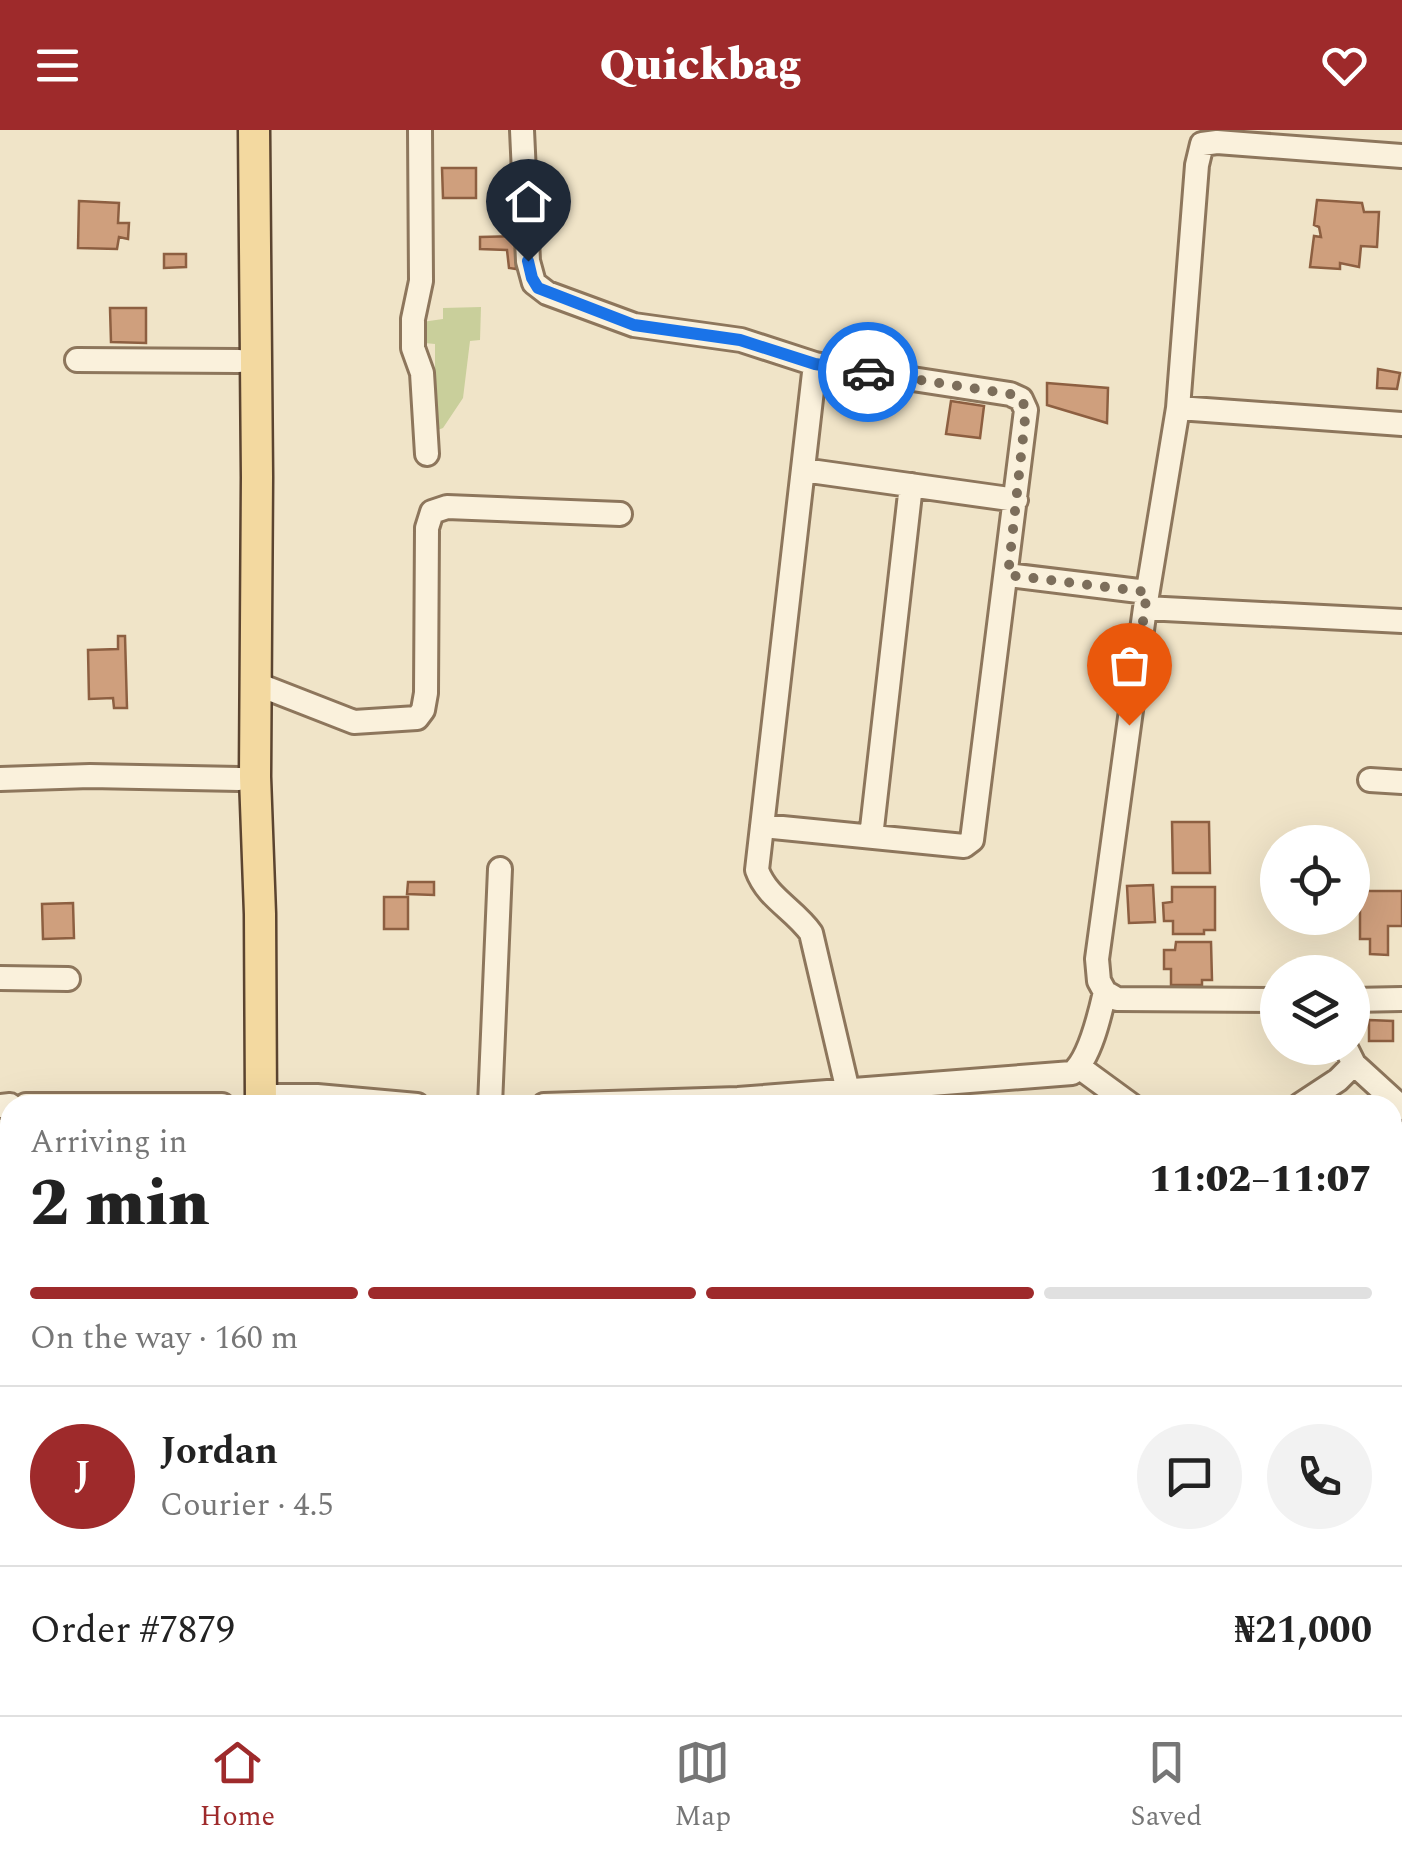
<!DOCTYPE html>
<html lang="en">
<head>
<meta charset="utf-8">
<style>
	:root { --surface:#fff; --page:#f2f2f2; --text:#222; --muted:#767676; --line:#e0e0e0; --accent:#9e2a2b }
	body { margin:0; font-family:Spectral,serif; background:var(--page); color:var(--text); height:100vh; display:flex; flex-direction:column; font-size:38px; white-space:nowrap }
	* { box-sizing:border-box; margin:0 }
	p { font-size:32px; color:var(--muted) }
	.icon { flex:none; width:55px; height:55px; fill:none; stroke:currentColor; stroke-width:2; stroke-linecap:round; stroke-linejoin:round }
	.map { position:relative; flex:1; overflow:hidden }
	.panel { position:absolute; left:0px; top:965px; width:1402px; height:620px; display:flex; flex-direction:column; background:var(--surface); border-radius:30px 30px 0 0; box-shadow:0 10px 40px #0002 }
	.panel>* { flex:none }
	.fabs { position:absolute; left:1260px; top:695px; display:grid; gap:20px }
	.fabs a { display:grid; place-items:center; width:110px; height:110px; border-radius:50%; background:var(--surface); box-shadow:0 10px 40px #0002; font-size:50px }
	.pin { position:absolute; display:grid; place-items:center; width:85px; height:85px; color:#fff; margin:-102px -42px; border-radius:50% 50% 50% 0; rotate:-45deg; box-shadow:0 0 10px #0007 }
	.pin .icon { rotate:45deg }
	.courier { position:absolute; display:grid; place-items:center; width:100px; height:100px; margin:-50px; border:8px solid #1a73e8; border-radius:50%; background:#fff; color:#222; box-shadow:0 2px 12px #0007 }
	.overview em { font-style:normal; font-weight:800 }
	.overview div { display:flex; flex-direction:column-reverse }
	.overview { display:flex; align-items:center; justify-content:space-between; height:170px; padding:0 30px }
	h1 { font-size:65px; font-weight:800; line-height:75px }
	.bar { display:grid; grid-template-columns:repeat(4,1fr); gap:15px 10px; align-content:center; height:120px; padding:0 30px }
	.bar i { height:12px; border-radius:8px; background:var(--line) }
	.bar .current { background:var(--accent) }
	.bar p { grid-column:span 4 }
	.line { display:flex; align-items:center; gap:25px; padding:0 30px; border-top:2px solid var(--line) }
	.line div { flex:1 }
	.round { display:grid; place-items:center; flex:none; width:105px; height:105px; border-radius:52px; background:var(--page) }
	header { display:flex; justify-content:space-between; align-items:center; height:130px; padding:0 30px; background:var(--accent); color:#fff; font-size:45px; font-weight:800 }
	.dock { display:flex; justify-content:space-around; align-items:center; height:140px; border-top:2px solid var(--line); background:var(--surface); font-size:28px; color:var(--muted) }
	.dock a { display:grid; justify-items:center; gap:5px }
	.dock .current { color:var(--accent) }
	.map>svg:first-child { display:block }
	.green { fill:#c9cf9b }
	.building { fill:#cf9f7d; stroke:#8d5f41; stroke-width:2.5 }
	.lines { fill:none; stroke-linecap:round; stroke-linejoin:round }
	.minor-casing { stroke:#8d765c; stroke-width:28 }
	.major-casing { stroke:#5b4430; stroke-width:35 }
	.minor { stroke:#faf1dc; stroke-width:22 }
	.major { stroke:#f3d9a0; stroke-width:30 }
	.done { stroke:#7c6e5b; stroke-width:10; stroke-dasharray:0 18 }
	.route { stroke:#1a73e8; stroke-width:12 }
</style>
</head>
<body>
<header><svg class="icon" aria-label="menu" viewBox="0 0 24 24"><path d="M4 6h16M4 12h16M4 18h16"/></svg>Quickbag<svg class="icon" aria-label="heart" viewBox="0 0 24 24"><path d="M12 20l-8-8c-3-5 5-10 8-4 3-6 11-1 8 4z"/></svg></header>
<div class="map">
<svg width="1402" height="1585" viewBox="0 0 1402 1585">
	<rect width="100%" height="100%" fill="#f0e4c8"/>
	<path class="green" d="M481,177L480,210L470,211L463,268L443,298L435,301V214L414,212L415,193L443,189V178Z"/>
	<path class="building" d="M442,38H476V68H443Z
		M1317,70L1362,73L1364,82H1379L1377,117L1361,116L1359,137L1340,133V139L1310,137L1314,106L1321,107L1319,97L1314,95Z
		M79,71L119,73L118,93H129L128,109L119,107L117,119L78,118Z
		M515,106L516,139L509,138L507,120L480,119V107Z
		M164,124H186V137L164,138Z
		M110,178H146V213L111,212Z
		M1378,239L1400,243L1397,259L1377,258Z
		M1047,253L1108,258L1107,293L1047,275Z
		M951,271L984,276L980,308L946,304Z
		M118,506H125L127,578H114L113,568L89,569L88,520L118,519Z
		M1172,692H1209L1210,743H1173Z
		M408,752H434V765L407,764Z
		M1153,755L1155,792L1129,793L1127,756Z
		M1172,757H1215V800H1204V804H1173V791H1164L1163,773L1172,772Z
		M1360,761H1402V796H1388V825L1370,824V809H1360Z
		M384,767H408V799H384Z
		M73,773L74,808L43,809L42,774Z
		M1176,812H1211L1212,850H1202V855H1171V839H1164V820H1175Z
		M1369,890L1393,891V911H1369Z"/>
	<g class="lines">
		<defs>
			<path id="minor" d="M420,0L421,151L413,189V218L422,243L427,324
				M522,0L528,131L534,153L547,163L634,195L741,210L815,234L1010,264L1021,269L1026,280L972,710L964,716L762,696
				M77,230L239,231
				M815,234L757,740C767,768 794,779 811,803L848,961
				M1178,278L1402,294
				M803,340L1016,370
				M1008,445L1147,462
				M1145,478L1402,491
				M254,553L354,592L417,588L423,580L426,563L427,398L432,382L447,377L620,384
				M0,649L90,646L239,649
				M1370,650L1402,652
				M871,707L911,355
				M0,848L68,849
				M1105,862L1117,869L1278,870
				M1352,870L1402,869
				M1346,918L1354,934L1402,978
				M1079,937L1131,975
				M261,966H317L417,975
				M26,975H222
				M490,975L500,739
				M544,975L738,969L1072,943C1090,929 1100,884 1105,862L1099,851L1097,829L1145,478L1178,278L1197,35L1202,14L1217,12L1402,26
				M1300,975L1338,950L1354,934
				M0,976L10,975
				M1392,1093L1402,1105
				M1392,1242L1402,1251
				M1392,1557L1402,1566
				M307,1575L319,1585
				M697,1575L711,1585
				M995,1575L1007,1585
				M835,1585L843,1575"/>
			<path id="major" d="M254,0L257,347L255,647L260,784L261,975
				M78,1585L83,1575"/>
		</defs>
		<use href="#minor" class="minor-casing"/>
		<use href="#major" class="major-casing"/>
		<use href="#minor" class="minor"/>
		<use href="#major" class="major"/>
	</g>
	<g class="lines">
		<path class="done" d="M868,242L1010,264L1021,268L1026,280L1008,445L1147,462L1129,595"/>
		<path class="route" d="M528,131L532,148L538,158L634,195L740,210L815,234L868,242"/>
	</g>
</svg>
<div class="fabs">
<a><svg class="icon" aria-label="locate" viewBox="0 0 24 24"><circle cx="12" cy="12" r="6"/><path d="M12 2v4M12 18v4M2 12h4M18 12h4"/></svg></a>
<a><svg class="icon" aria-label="layers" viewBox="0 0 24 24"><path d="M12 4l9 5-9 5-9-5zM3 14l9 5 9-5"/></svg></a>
</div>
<div class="pin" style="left:1129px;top:595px;background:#ea580c"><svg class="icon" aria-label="bag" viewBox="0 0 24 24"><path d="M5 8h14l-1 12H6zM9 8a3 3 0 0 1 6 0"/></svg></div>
<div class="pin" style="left:528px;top:131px;background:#1f2937"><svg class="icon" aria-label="home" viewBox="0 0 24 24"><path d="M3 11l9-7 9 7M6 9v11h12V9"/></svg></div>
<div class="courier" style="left:868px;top:242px"><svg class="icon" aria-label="car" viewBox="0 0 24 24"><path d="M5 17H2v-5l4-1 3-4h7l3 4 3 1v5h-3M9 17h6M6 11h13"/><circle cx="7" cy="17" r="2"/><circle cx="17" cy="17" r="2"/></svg></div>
<section class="panel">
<div class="overview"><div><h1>2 min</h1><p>Arriving in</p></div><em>11:02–11:07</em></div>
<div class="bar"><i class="current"></i><i class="current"></i><i class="current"></i><i></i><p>On the way · 160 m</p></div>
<div class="line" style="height:180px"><b class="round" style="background:var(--accent);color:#fff">J</b><div><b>Jordan</b><p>Courier · 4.5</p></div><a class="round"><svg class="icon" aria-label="chat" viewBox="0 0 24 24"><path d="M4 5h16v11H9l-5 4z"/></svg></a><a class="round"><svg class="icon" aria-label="phone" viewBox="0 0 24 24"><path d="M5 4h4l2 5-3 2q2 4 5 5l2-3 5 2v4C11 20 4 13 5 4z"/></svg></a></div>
<div class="line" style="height:130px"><div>Order #7879</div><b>₦21,000</b></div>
</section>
</div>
<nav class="dock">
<a class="current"><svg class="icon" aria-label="home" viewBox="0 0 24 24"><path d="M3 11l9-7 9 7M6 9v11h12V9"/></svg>Home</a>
<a><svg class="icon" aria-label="map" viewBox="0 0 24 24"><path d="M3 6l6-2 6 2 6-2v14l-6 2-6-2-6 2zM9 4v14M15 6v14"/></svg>Map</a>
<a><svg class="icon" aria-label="saved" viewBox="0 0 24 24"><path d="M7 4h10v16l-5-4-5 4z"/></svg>Saved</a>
</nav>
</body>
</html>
